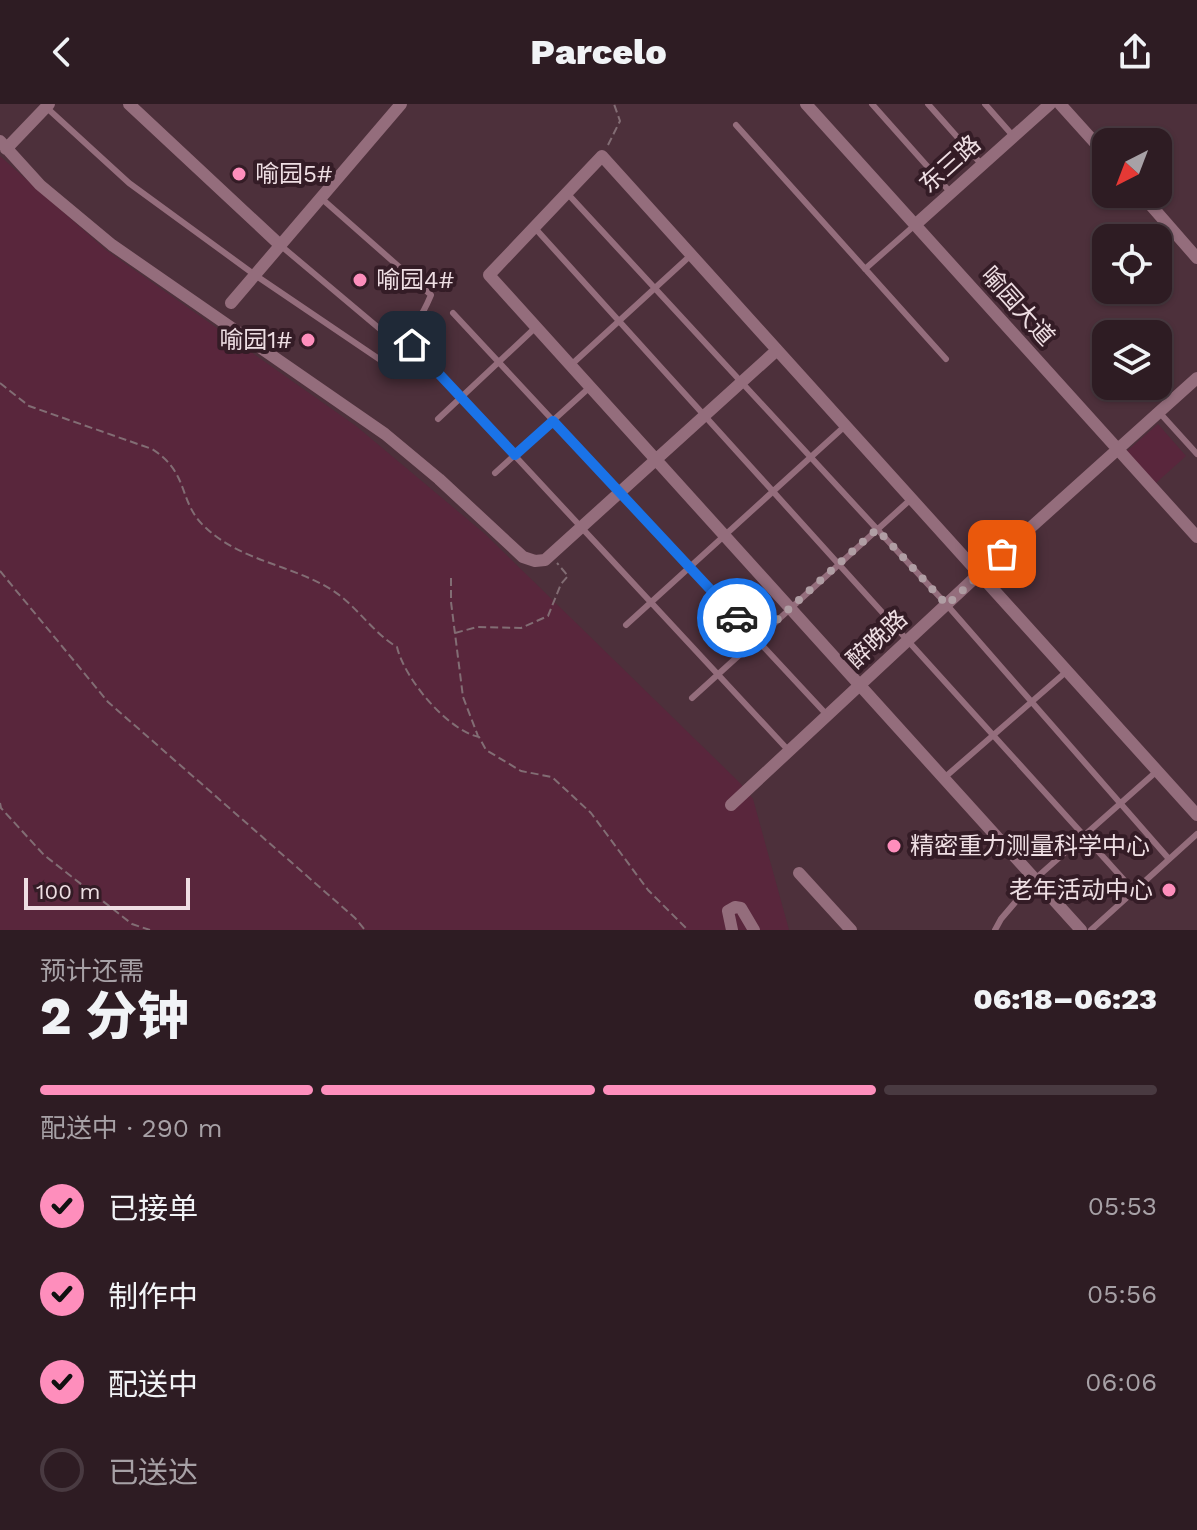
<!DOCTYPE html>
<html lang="zh">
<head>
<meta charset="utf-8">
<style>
	:root { --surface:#2e1c23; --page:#3a2930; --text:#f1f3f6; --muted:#a7a1a6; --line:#493a41; --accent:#fe8ebc }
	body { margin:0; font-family:"Work Sans","Noto Sans SC",sans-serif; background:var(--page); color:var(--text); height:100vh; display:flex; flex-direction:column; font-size:30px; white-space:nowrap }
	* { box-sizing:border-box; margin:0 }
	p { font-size:26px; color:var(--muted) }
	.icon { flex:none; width:44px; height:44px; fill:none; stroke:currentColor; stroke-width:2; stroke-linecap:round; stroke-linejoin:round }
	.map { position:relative; height:826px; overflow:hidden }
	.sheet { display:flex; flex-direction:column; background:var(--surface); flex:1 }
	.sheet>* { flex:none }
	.needle { width:52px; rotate:222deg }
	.fabs { position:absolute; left:1092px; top:24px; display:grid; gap:16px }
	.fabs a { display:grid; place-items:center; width:80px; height:80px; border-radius:16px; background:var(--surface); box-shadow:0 2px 6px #0004,0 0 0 2px var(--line); font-size:40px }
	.scale { position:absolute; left:24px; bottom:20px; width:166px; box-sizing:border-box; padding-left:8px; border:4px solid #eedee3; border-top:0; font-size:22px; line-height:28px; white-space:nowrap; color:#eedee3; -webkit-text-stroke:6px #341c26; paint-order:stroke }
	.pin { position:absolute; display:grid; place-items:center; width:68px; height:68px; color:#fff; margin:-34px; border-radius:16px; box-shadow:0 4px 12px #0006 }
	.courier { position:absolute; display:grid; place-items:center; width:80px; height:80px; margin:-40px; border:6px solid #1a73e8; border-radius:50%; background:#fff; color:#222; box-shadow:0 2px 10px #0007 }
	.overview em { font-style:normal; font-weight:800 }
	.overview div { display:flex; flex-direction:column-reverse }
	.overview { display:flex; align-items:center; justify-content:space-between; height:136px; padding:0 40px }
	h1 { font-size:52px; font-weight:800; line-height:60px }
	.bar { display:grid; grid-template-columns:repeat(4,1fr); gap:12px 8px; align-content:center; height:96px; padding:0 40px }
	.bar i { height:10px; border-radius:6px; background:var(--line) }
	.bar .current { background:var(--accent) }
	.bar p { grid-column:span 4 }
	ol { padding:0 40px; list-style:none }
	li { display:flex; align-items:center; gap:24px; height:88px }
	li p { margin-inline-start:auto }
	li .icon { padding:8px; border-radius:50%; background:var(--accent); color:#111; stroke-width:4 }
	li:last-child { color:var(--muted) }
	li i { width:44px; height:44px; border:4px solid var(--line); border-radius:50% }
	header { display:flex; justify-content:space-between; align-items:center; height:104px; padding:0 40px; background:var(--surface); font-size:36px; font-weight:800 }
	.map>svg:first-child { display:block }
	.built { fill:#4d303b; fill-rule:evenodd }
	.green { fill:#59263c }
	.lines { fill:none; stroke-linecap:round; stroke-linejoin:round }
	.path { stroke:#826d74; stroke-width:2; stroke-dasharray:8 4; stroke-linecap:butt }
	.service { stroke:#946d7c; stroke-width:6 }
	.minor { stroke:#946d7c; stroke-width:12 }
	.done { stroke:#b09ea4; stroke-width:8; stroke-dasharray:0 14.4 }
	.route { stroke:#1a73e8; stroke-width:10 }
	.poi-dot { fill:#fe8ebc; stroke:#341c26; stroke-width:3 }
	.labels { text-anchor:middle; stroke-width:8; stroke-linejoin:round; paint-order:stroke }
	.street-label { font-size:24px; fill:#eedee3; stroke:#341c26 }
	.poi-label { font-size:24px; fill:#eedee3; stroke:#341c26; text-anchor:start }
</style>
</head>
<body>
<header><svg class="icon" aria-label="back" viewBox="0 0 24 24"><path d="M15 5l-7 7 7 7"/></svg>Parcelo<svg class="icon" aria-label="share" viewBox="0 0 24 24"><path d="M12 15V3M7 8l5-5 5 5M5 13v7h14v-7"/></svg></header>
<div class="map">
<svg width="1197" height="826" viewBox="0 0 1197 826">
	<rect width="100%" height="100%" fill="#3e262f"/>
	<path class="built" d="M0,0H1197V826H363L0,457ZM1106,38H1158V90H1106ZM1106,134H1158V186H1106ZM1106,230H1158V282H1106Z"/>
	<path class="green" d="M0,52L106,146L356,322L485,430L740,679L753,695L789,826H0Z
		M1158,320L1186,352L1156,379L1126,348Z"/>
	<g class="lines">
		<path class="path" d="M608,41L620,17L614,0
			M0,279L29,302L152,345C191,370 177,398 206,424C241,457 292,461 332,486C357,502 372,528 397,543C404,574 447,626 479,633L486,646L521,667L552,673L591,709L648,786L688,826
			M0,467L108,598L355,814L365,826
			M451,474V498L463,593L478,632
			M455,529L477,523L521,524L548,512L561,480L568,472L557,459
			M0,699L1,704L44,751L132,820L150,826"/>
		<path class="service" d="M872,0L951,89
			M928,0L982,61
			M985,0L1014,33
			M47,4L129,79L255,171L379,255
			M736,21L946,255
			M567,89L947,501L1169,755
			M534,123L1134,787
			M280,141L393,236C413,229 423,210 431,191L321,94
			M865,165L915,121
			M453,209L827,611
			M412,241L789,647
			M571,261L691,151
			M1159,308L1197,350
			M438,315L536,223
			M495,369L590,283
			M626,521L845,322
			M692,594L911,395
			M944,674L1067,567
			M995,826L1001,815L1035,775L1157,667
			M1091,826L1197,730"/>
		<path class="minor" d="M129,0L280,141
			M806,0L1197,433
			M1060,0L1106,51
			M0,37L40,81L112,141L385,330L439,375L523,453L535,457L545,456L777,246
			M6,45L49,0
			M1141,90L1197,154
			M915,121L1050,0
			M231,199L401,0
			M731,701L979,470L1197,274
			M799,769L851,826
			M732,826L728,807L735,803L741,804L754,826
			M1081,826L489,171L602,52L1197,711"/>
	</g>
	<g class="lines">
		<path class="done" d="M737,514L756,535L877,425L947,501L1002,450"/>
		<path class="route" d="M412,241L515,351L553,317L737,514"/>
	</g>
	<g class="poi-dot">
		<circle cx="239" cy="70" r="8"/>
		<circle cx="360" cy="176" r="8"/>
		<circle cx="308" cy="236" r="8"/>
		<circle cx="894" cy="742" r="8"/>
		<circle cx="1169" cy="786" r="8"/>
	</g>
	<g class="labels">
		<g class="street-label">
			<text transform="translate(950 60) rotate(-42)" y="8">东三路</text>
			<text transform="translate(1018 202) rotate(48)" y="8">喻园大道</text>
			<text transform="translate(877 535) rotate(-43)" y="8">醉晚路</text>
		</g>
		<g class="poi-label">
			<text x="255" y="78">喻园5#</text>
			<text x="376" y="184">喻园4#</text>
			<text x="292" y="244" text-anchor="end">喻园1#</text>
			<text x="910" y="750">精密重力测量科学中心</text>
			<text x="1153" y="794" text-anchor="end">老年活动中心</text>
		</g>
	</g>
</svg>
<div class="fabs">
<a><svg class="needle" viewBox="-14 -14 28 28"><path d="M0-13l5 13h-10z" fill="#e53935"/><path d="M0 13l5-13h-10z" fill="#a7a1a6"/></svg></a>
<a><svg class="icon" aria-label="locate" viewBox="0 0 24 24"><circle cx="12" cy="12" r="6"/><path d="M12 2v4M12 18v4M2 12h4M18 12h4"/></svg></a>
<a><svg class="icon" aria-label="layers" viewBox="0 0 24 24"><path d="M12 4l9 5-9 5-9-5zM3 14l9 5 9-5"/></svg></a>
</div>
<div class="scale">100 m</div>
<div class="pin" style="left:1002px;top:450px;background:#ea580c"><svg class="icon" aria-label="bag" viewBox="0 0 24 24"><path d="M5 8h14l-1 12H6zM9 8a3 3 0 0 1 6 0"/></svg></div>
<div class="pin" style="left:412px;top:241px;background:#1f2937"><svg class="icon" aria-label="home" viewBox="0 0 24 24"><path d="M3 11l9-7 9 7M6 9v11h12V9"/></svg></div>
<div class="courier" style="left:737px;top:514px"><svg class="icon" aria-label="car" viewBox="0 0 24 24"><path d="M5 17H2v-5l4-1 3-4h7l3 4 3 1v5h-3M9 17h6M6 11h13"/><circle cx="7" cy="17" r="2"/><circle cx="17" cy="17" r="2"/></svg></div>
</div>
<section class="sheet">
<div class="overview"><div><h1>2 分钟</h1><p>预计还需</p></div><em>06:18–06:23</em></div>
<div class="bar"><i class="current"></i><i class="current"></i><i class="current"></i><i></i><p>配送中 · 290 m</p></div>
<ol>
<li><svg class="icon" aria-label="check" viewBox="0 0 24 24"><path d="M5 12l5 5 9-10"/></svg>已接单<p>05:53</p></li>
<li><svg class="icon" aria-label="check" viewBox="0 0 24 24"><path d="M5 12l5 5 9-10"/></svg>制作中<p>05:56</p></li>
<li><svg class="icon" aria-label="check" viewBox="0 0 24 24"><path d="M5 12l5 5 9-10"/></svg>配送中<p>06:06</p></li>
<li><i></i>已送达</li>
</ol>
</section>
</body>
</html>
